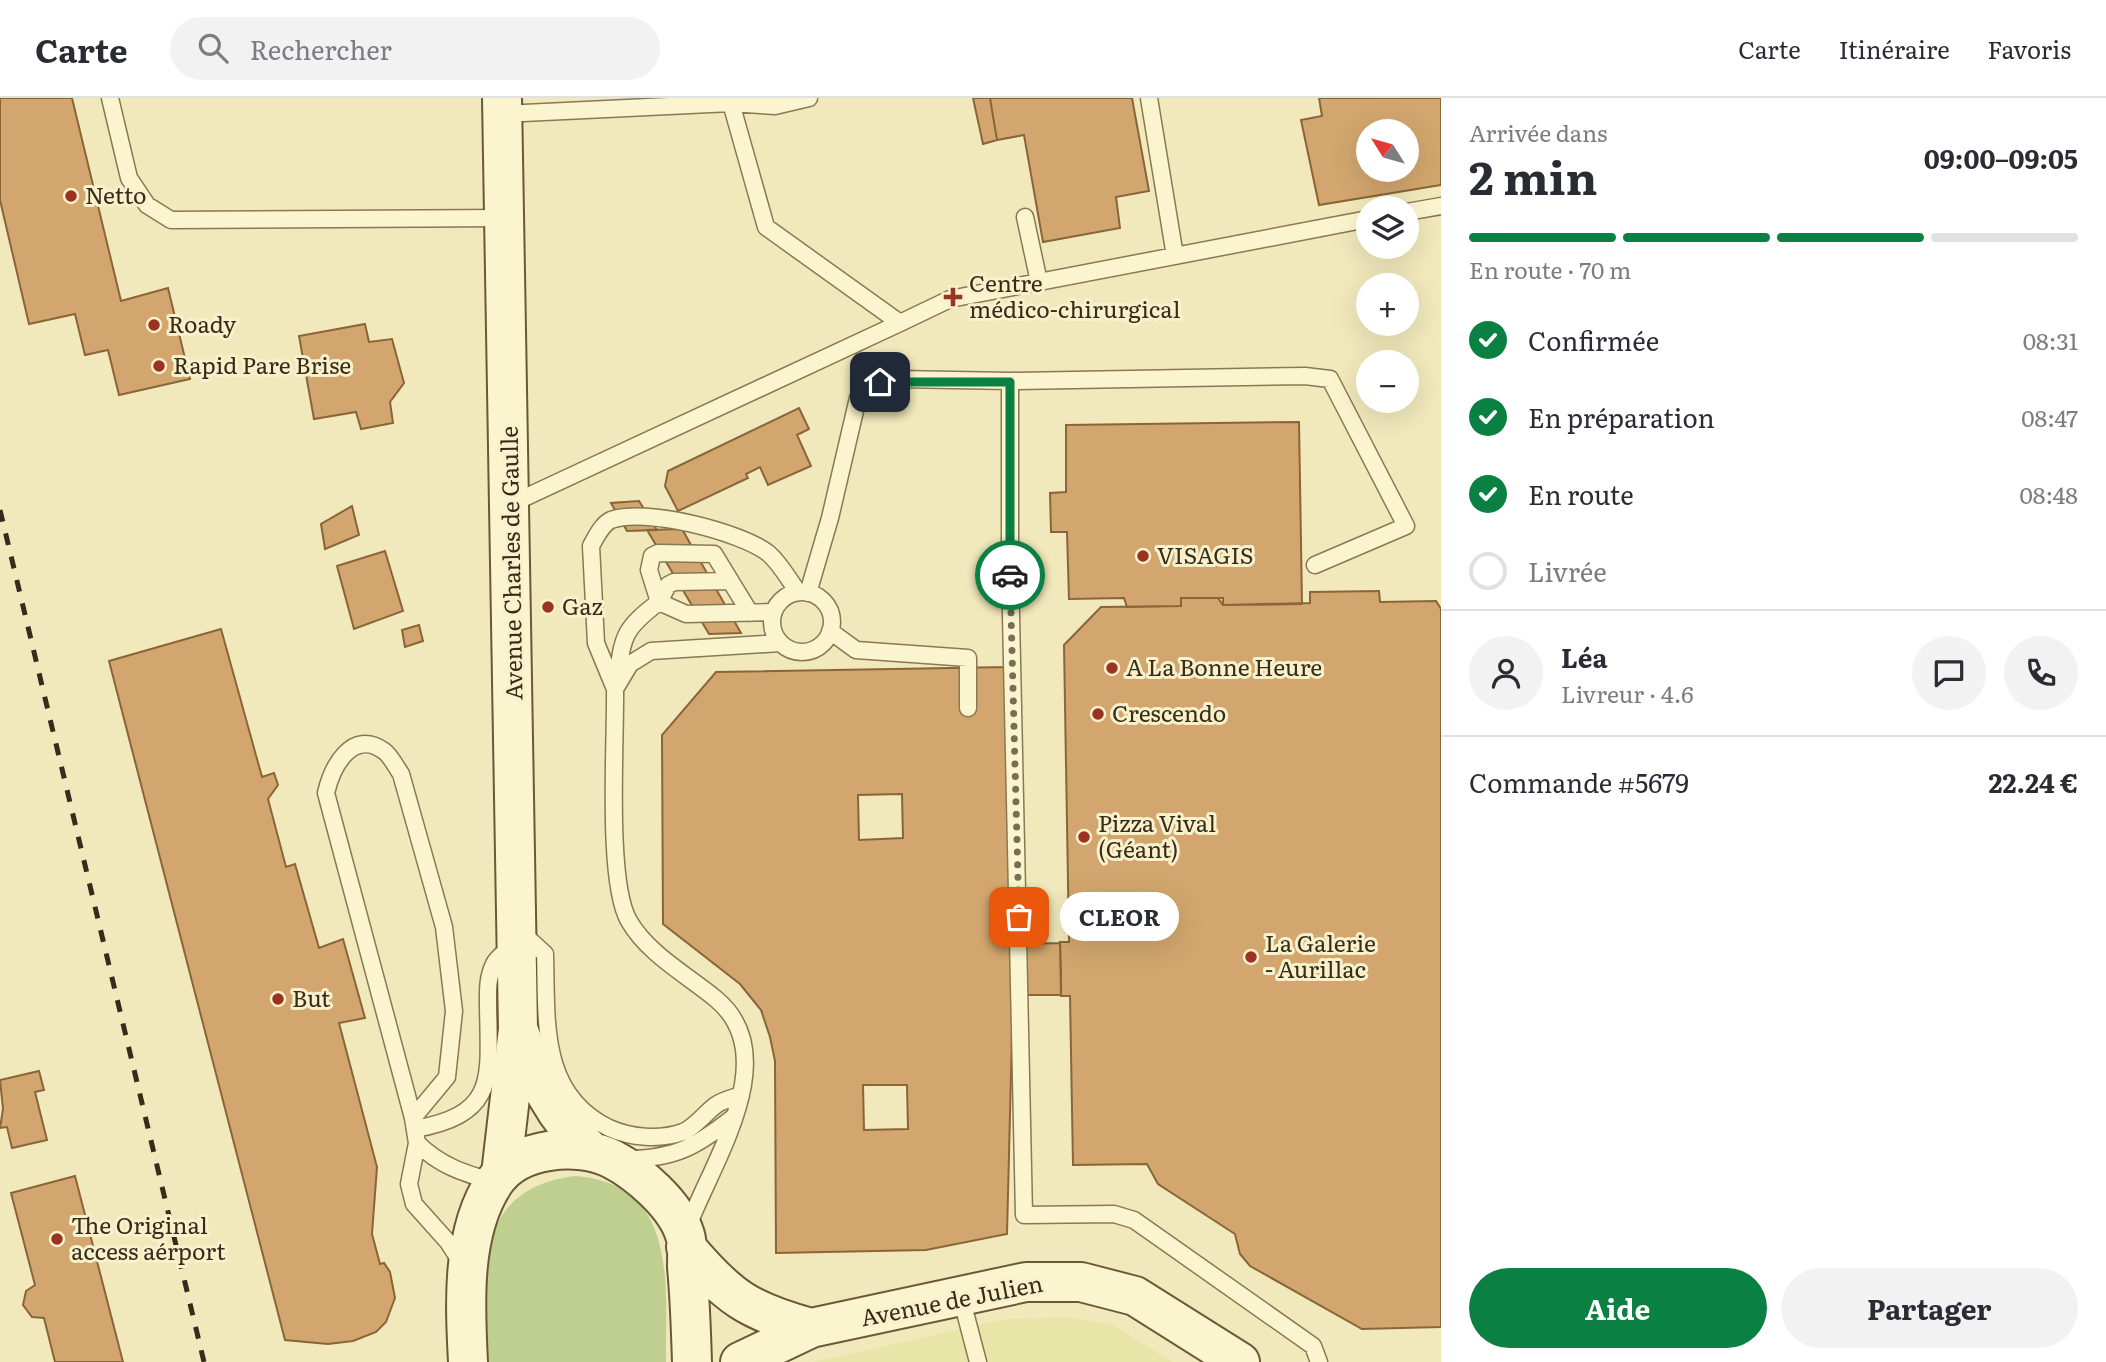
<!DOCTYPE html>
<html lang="fr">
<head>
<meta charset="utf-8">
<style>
	:root { --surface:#fff; --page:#f2f2f3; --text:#2b2b33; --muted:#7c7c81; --line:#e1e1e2; --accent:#0b8043 }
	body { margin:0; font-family:Literata,serif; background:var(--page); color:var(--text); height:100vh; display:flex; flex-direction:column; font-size:26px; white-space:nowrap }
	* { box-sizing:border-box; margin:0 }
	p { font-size:23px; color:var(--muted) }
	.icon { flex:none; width:38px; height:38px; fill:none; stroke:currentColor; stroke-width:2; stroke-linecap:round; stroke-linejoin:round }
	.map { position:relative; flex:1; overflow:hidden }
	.drawer { display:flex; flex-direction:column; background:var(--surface); width:665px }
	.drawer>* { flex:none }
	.needle { width:46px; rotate:307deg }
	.tools { position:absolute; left:1356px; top:21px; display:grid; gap:14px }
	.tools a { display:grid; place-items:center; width:63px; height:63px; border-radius:50%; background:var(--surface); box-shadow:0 7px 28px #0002; font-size:35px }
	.pin { position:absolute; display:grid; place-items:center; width:60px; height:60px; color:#fff; margin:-30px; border-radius:14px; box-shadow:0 4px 10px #0006 }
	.courier { position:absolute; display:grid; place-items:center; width:70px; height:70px; margin:-35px; border:5px solid #0b8043; border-radius:50%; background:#fff; color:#222; box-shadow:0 2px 9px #0007 }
	.bubble { position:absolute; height:49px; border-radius:24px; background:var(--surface); box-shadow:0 7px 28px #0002; font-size:23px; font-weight:700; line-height:49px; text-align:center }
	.headline em { font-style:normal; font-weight:700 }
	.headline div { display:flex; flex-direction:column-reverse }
	.headline { display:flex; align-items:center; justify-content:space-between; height:119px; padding:0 28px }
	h1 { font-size:46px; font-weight:700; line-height:52px }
	.bar { display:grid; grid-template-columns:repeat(4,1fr); gap:10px 7px; align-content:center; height:84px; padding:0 28px }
	.bar i { height:9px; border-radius:5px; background:var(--line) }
	.bar .selected { background:var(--accent) }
	.bar p { grid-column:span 4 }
	.line { display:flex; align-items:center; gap:18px; padding:0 28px; border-top:2px solid var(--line) }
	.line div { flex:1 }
	.round { display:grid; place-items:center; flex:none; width:74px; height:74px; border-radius:37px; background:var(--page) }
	ol { padding:0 28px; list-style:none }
	li { display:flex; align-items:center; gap:21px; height:77px }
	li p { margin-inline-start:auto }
	li .icon { padding:7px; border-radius:50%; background:var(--accent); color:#fff; stroke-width:4 }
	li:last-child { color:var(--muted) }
	li i { width:38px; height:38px; border:4px solid var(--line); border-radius:50% }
	.action { display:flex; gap:14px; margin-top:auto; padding:14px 28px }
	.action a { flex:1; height:80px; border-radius:42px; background:var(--accent); color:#fff; font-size:28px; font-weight:700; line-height:80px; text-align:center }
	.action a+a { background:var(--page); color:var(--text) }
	header { display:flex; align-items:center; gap:42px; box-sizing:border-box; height:98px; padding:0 35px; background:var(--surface); border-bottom:2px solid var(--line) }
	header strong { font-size:33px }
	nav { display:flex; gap:38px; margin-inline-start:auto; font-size:24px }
	.search { width:490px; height:63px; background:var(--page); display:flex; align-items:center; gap:18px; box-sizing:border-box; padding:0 24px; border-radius:38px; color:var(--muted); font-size:26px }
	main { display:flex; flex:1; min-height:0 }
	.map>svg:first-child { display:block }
	.farmland { fill:#e7e6a8 }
	.green { fill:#becf8f }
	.building { fill:#d2a66e; stroke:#896538; stroke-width:2; fill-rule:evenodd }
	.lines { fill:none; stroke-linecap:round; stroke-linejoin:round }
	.lane-casing { stroke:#897854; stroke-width:19 }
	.secondary-casing { stroke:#6a5938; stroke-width:42 }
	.lane { stroke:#fbf5cf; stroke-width:16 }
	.secondary { stroke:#fbf5cf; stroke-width:38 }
	.rail { stroke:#372c1a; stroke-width:5; stroke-dasharray:12 12; stroke-linecap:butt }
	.done { stroke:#786e52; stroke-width:7; stroke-dasharray:0 12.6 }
	.route { stroke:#0b8043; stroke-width:9 }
	.poi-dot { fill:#9c3220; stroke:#f8f1cb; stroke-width:2.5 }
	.labels { text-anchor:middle; stroke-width:6; stroke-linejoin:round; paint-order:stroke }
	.poi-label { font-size:23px; fill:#372c1a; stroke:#f8f1cb; text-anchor:start }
	.street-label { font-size:23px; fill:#372c1a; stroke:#f8f1cb }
</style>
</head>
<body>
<header>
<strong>Carte</strong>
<div class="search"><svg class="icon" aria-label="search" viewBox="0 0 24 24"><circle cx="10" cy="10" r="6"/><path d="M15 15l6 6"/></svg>Rechercher</div>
<nav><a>Carte</a><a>Itinéraire</a><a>Favoris</a></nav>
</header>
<main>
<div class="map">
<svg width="1441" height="1264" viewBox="0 0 1441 1264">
	<rect width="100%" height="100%" fill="#f1e9bb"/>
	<path class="farmland" d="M1071,1219L1114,1227L1172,1264H814L1006,1221Z"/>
	<path class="green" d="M575,1078C680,1086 665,1187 666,1264H487C486,1184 467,1092 575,1078Z"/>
	<path class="building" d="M0,0H72L121,203L168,190L190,281L119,297L108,252L85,257L75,216L29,226L0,102Z
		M973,0H990L997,42L983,46Z
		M990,0H1132L1149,93L1116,99L1120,130L1043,144L1024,37L997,42Z
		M1319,0H1441V87L1319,107L1301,22L1322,18ZM1368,33H1407V72H1368Z
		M365,226L369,244L392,241L404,285L390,304L393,325L361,331L356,314L314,321L299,238Z
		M799,310L809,331L797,337L811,368L768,387L760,369L746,376L748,380L678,413L665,388L668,373Z
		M1299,324L1302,506L1223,507L1218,500H1181V508L1127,509L1124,500L1069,501L1067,434H1051L1050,395L1066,394V327Z
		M639,403L657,432L627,433L611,405Z
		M352,408L359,437L325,451L321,426Z
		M682,431L741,535L709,536L647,432Z
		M385,453L403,513L354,531L337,468Z
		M1379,493L1380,504L1436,503L1441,511V1229L1362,1231L1250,1168L1240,1156L1235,1136L1158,1086L1147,1066L1073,1067L1070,898H1061V872L1060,844H1069L1064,547L1101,509L1181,508V500H1223V507L1310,505V494Z
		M419,527L423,543L405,549L402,532Z
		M221,531L262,679L274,675L278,687L268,701L286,769L295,766L319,850L343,841L365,920L339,925L377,1069L372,1136L380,1166L384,1165L390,1174L395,1200L386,1224L376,1234L353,1243L328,1246L285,1242L109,563Z
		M1007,569L1013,897L1007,1136L926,1152L776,1155L775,963L770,939L761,912L740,886L663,826L662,637L716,574ZM902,696L903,740L859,742L858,697ZM863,987H907L908,1031L864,1032Z
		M1060,845L1061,897H1013L1012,846Z
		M39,973L44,992L35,994L47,1042L12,1050L7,1029L0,1030L3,1011L0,982Z
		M75,1078L123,1264H55L44,1220L32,1219L23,1207L26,1193L35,1187L11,1095Z"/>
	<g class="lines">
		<defs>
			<path id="lane" d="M110,0L129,80L147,107L171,122L505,120
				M1149,0L1175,158
				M731,5L775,8L809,0
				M503,16L731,5L766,129L900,225L511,406
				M1407,114L1441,108
				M1025,119L1039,184
				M900,225L950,201L1368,121
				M1010,283V471L1024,1117L1114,1116L1134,1122L1313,1248L1319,1264
				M772 524a30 30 0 1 1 60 0a30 30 0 1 1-60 0Z
				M808,495L830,420L858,300L869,288L898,281L1010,283L1305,278L1330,281L1406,428L1315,467
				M659,504L649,472L652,458L658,455L714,456L750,515
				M659,504L668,487L674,484L730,483
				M830,533L856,552L968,560V610
				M617,581C623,538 623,531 659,504L686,516L773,514
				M615,591L596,545L591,448C596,439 602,426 611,422C644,409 741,434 768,455C780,465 789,482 798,494
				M522,835L545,856C547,923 539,996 609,1030C631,1040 660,1042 683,1034C695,1029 705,1015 716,1007C723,1002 733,1000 741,997
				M413,1020L447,979L454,913L444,829L401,676C396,669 391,658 384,653C352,630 332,669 326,695L413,1020L417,1045L409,1086L414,1106L448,1144L462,1166
				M415,1031C498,1016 489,980 488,908C488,894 487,880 494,866C497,859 507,853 513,847
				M417,1045C440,1068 464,1075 494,1084
				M626,1061C676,1061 697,1048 735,1018
				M687,1131C710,1067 786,959 716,901C687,877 648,856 629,823C606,784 616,642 615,591L630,566L651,553L780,545
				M961,1199L978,1264"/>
			<path id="secondary" d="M519,933C536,981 554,1020 592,1054
				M501,1076L518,931L502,0
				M686,1149C728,1199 748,1213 811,1230
				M468,1264C465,1206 461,1133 495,1083C518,1049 578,1044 612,1061C639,1075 676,1107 685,1137C688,1146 687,1159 687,1169C690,1200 691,1232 692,1264
				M740,1264L811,1230L1026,1184H1081L1135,1198L1240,1264"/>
		</defs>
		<use href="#lane" class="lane-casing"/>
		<use href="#secondary" class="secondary-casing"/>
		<use href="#lane" class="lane"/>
		<use href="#secondary" class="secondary"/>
		<path class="rail" d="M0,412L204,1264"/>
	</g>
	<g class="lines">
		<path class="done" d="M1010,477L1019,819"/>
		<path class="route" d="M880,284H1010V477"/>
	</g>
	<g class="poi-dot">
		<circle cx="71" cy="98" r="7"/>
		<path d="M949.5 188.5h7v7h7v7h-7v7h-7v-7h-7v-7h7z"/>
		<circle cx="154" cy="227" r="7"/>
		<circle cx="159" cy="268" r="7"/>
		<circle cx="1143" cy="458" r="7"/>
		<circle cx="548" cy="509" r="7"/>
		<circle cx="1112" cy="570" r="7"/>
		<circle cx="1098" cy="616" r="7"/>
		<circle cx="1084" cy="739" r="7"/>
		<circle cx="1251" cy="859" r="7"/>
		<circle cx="278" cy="901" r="7"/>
		<circle cx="57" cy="1141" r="7"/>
	</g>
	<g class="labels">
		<g class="poi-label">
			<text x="85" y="106">Netto</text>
			<text x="969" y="194">Centre<tspan x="969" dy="26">médico-chirurgical</tspan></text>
			<text x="168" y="235">Roady</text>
			<text x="173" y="276">Rapid Pare Brise</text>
			<text x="1157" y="466">VISAGIS</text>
			<text x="562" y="517">Gaz</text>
			<text x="1126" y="578">A La Bonne Heure</text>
			<text x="1112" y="624">Crescendo</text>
			<text x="1098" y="734">Pizza Vival<tspan x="1098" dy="26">(Géant)</tspan></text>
			<text x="1265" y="854">La Galerie<tspan x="1265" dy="26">- Aurillac</tspan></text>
			<text x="292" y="909">But</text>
			<text x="71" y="1136">The Original<tspan x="71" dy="26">access aérport</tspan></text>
		</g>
		<g class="street-label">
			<text transform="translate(512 465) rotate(-91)" y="8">Avenue Charles de Gaulle</text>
			<text transform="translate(952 1203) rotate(-11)" y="8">Avenue de Julien</text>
		</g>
	</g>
</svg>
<div class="tools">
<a><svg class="needle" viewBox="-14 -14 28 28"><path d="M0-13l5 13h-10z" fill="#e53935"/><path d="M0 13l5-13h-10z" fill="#7c7c81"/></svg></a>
<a><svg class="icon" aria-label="layers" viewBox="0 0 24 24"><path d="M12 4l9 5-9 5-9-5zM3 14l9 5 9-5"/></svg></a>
<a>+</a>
<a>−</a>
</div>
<div class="pin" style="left:1019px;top:819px;background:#ea580c"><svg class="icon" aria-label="bag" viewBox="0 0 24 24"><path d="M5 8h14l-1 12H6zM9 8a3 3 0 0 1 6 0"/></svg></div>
<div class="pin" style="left:880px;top:284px;background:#1f2937"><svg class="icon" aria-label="home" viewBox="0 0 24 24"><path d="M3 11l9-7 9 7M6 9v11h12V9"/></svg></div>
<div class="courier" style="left:1010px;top:477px"><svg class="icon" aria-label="car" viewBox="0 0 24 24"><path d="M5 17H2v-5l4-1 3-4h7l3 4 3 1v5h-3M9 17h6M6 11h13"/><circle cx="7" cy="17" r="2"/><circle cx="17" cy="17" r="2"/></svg></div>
<div class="bubble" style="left:1060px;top:794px;width:119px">CLEOR</div>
</div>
<section class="drawer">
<div class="headline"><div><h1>2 min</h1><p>Arrivée dans</p></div><em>09:00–09:05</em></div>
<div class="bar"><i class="selected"></i><i class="selected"></i><i class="selected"></i><i></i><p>En route · 70 m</p></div>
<ol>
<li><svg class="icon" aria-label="check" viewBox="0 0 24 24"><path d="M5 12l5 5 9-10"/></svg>Confirmée<p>08:31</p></li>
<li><svg class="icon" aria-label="check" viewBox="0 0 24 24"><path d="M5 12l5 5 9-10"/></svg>En préparation<p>08:47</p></li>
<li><svg class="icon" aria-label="check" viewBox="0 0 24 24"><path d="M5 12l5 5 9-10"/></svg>En route<p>08:48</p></li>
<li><i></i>Livrée</li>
</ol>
<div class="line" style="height:126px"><a class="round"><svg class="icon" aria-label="person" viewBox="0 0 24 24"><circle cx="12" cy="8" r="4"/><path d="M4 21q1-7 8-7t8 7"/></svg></a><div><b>Léa</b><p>Livreur · 4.6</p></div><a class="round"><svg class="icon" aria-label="chat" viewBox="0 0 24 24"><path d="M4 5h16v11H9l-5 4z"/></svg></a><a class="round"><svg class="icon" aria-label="phone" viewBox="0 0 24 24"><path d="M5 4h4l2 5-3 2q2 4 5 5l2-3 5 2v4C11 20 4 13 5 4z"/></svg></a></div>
<div class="line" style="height:91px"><div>Commande #5679</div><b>22.24 €</b></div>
<div class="action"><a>Aide</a><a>Partager</a></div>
</section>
</main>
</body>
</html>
